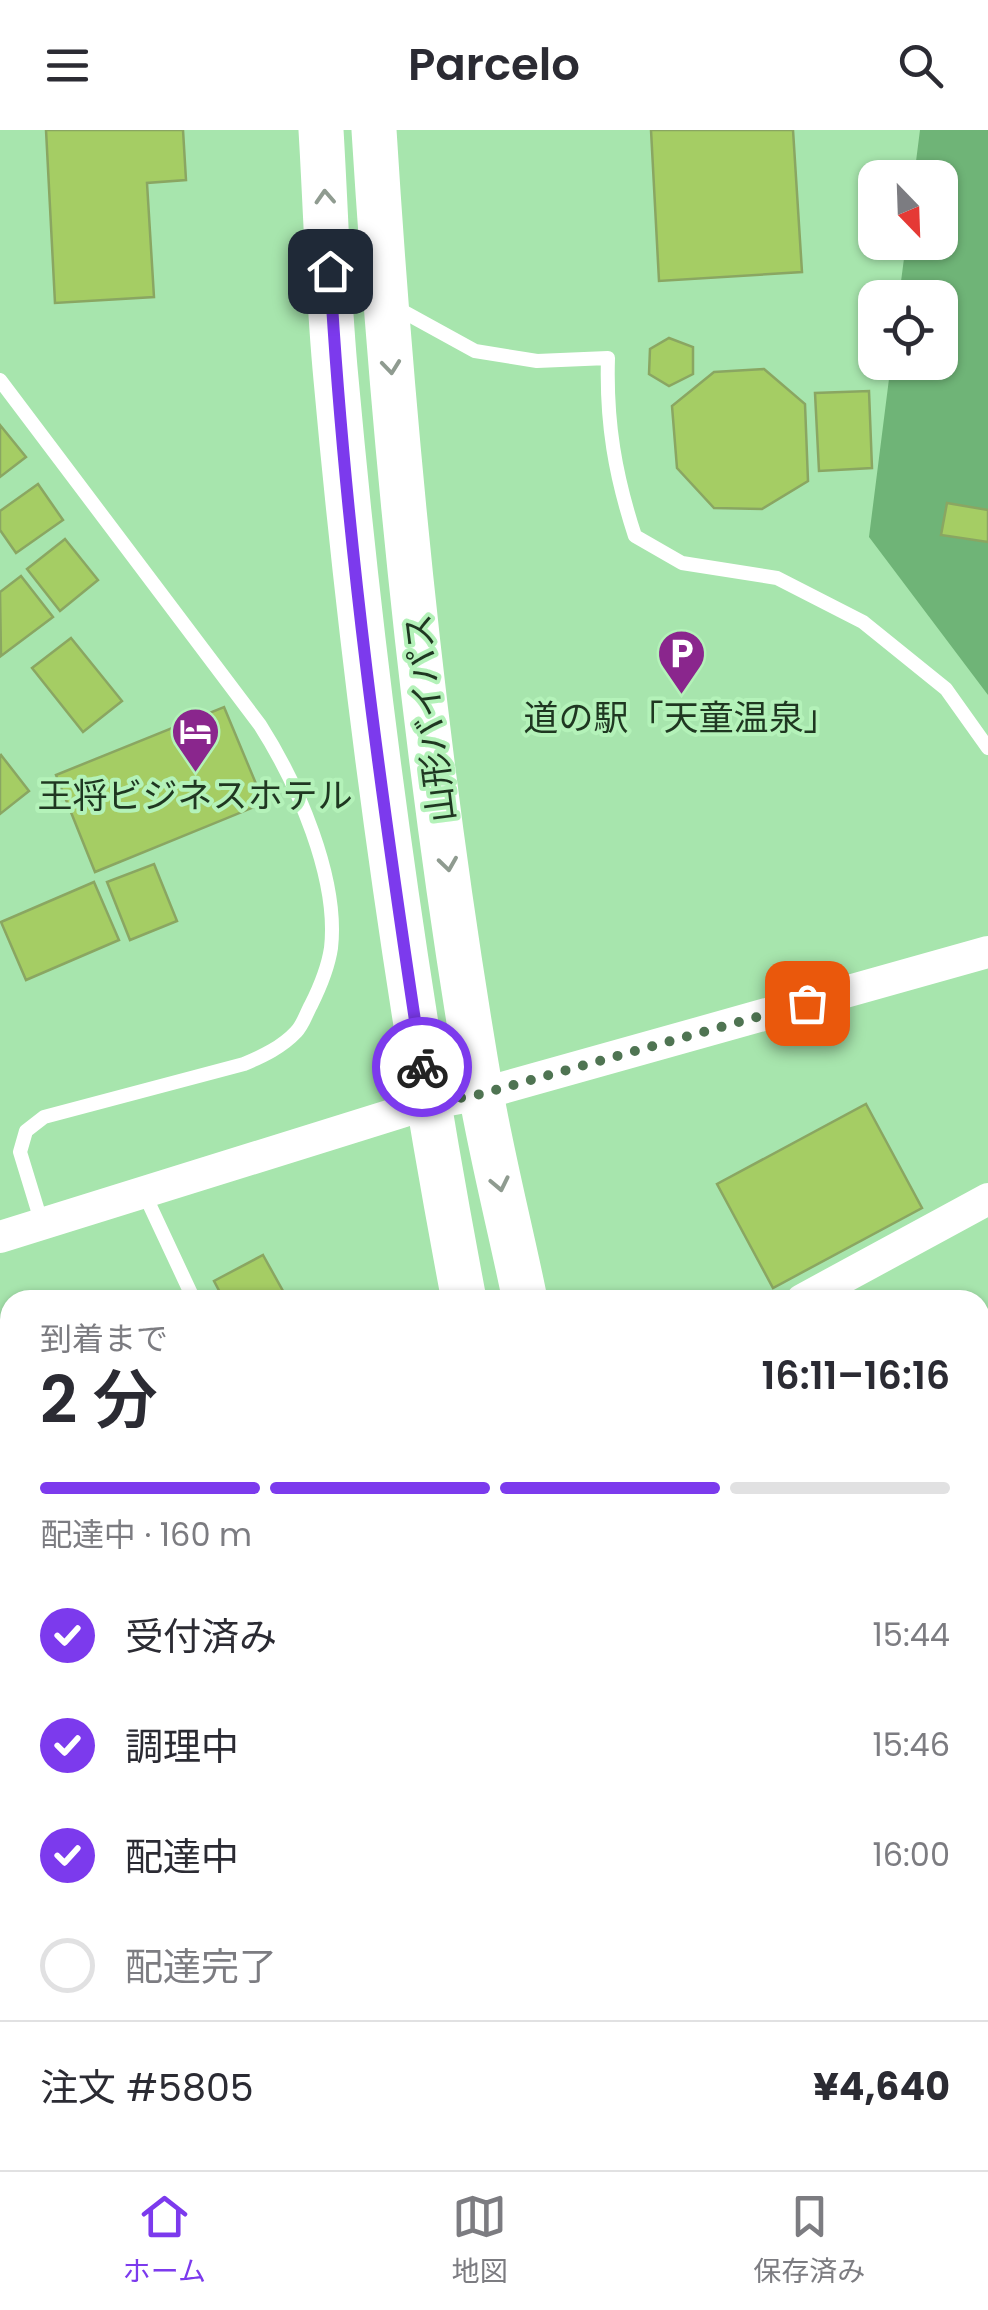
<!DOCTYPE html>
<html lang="ja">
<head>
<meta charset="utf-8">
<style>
	:root { --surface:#fff; --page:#f7f7f7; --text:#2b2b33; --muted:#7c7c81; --line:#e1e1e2; --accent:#7c3aed }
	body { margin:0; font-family:Poppins,"Noto Sans JP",sans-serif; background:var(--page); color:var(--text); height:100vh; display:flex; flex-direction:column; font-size:38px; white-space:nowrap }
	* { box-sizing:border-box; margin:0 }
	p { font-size:32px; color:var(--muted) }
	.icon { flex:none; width:55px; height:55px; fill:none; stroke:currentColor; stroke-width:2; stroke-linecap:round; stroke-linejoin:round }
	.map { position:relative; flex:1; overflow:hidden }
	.drawer { position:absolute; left:0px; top:1160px; width:990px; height:880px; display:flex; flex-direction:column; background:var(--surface); border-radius:30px 30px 0 0; box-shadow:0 2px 8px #0004 }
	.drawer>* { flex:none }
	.needle { width:65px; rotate:157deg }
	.controls { position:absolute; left:858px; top:30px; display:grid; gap:20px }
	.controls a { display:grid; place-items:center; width:100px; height:100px; border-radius:20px; background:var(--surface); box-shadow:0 2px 8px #0004; font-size:50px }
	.pin { position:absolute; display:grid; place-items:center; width:85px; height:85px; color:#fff; margin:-42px; border-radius:20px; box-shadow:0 5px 15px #0006 }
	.courier { position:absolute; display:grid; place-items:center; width:100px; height:100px; margin:-50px; border:8px solid #7c3aed; border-radius:50%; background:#fff; color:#222; box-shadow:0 2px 12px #0007 }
	.headline em { font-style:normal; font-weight:600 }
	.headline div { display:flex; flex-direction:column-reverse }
	.headline { display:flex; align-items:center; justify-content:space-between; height:170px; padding:0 40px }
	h1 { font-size:65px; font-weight:600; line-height:75px }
	.bar { display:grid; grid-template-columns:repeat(4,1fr); gap:15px 10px; align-content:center; height:120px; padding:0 40px }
	.bar i { height:12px; border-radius:8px; background:var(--line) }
	.bar .active { background:var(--accent) }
	.bar p { grid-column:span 4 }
	.line { display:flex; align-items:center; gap:25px; padding:0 40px; border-top:2px solid var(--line) }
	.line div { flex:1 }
	ol { padding:0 40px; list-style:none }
	li { display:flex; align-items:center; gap:30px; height:110px }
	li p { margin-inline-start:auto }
	li .icon { padding:10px; border-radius:50%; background:var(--accent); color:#fff; stroke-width:4 }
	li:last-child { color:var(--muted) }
	li i { width:55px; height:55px; border:5px solid var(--line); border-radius:50% }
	header { display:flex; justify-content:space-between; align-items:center; height:130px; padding:0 40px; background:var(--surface); font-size:45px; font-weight:600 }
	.menu { display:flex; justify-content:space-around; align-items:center; height:140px; border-top:2px solid var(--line); background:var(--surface); font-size:28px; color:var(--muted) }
	.menu a { display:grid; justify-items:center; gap:5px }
	.menu .active { color:var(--accent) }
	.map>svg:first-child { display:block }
	.green { fill:#6fb477 }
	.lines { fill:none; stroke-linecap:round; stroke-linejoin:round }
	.river { stroke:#2a8591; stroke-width:60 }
	.building { fill:#a5cd64; stroke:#8aa662; stroke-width:2.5 }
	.service { stroke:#fff; stroke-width:14 }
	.minor { stroke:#fff; stroke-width:28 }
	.tertiary { stroke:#fff; stroke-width:32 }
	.trunk { stroke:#fff; stroke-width:45 }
	.oneway { stroke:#8f9b90 }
	.done { stroke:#4f7452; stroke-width:10; stroke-dasharray:0 18 }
	.route { stroke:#7c3aed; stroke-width:12 }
	.labels { text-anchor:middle; stroke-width:8; stroke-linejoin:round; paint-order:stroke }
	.street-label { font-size:35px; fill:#1f3721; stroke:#b4f2b9 }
	.poi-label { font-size:35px; fill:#1f3721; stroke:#b4f2b9 }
</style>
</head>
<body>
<header><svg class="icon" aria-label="menu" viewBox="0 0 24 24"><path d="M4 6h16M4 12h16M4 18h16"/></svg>Parcelo<svg class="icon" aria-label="search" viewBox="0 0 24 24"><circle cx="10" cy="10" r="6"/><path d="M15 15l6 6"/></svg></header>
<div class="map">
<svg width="988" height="2040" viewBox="0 0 988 2040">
	<rect width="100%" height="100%" fill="#a7e5ad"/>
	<path class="green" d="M920,0H988V565L869,407L891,233L940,232V168L899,167L906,113L940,112V48L914,47Z"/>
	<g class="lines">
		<path class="river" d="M0,1336L10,1357
			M315,2030L322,2040"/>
	</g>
	<path class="building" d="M46,0H183L186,50L147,53L154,167L55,173Z
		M651,0H793L802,142L659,151Z
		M669,208L693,217V244L669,256L649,244L650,219Z
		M764,239L805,274L808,351L762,379L714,378L677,338L672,276L714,242Z
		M869,261L872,338L819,341L815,263Z
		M0,295L26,327L0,347Z
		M38,354L63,390L16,423L0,400V381Z
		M947,373L988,380V412L941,405Z
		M65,409L98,450L60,481L27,439Z
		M21,446L53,487L1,526L0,462Z
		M71,508L122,571L83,602L32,538Z
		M224,577L264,673L95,742L56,645Z
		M1,625L29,661L0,684V626Z
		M154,734L177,791L130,810L107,752Z
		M94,752L119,810L26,850L1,792Z
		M866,974L922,1078L773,1158L717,1054Z
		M263,1125L288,1170H224L214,1151Z
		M988,1272V1345L980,1350V1277Z
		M980,1531L988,1548V1656L980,1659Z
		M988,1666V1776L980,1779V1669Z
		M980,1867L988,1895V2040H838L835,2030H980Z
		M10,1914V2006L0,2009V1917Z"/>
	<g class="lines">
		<path class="service" d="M395,177L475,221L537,231L608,228C606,292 615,345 635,406L682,433L777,448L863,492L946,559L988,618
			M0,250L260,595C297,653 339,748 331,818C328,838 320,857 311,875C306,884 303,895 296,902C282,917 263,926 244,934L44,987L26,1001L20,1022L42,1094
			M144,1063L194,1170"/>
		<path class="minor" d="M980,1510L988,1520"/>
		<path class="tertiary" d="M0,1107L427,974L481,964L988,822
			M802,1170L988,1069"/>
		<path class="trunk" d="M321,0C326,83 328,166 336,249C364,558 406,865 464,1170
			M374,0C394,321 426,645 481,963C493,1032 511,1101 525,1170
			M716,2030L720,2040
			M767,2030L770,2040"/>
	</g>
	<defs><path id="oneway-chevron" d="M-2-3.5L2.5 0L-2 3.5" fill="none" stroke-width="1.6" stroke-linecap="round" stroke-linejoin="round" transform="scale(2.5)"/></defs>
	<g class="oneway">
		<use href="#oneway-chevron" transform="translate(325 67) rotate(-93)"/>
		<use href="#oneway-chevron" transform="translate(391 237) rotate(84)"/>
		<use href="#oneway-chevron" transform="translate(448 734) rotate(82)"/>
		<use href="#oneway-chevron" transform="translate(500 1054) rotate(78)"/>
	</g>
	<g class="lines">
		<path class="done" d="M422,937L427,974L481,964L807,873"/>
		<path class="route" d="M330,141C345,408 382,673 422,937"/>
	</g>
	<defs>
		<symbol id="parking-pin" viewBox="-11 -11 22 30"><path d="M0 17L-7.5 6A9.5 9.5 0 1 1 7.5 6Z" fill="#8a268d" stroke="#b4f2b9"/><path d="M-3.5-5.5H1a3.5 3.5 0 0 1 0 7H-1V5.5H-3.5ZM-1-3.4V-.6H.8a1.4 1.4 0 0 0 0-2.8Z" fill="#fff"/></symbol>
		<symbol id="hotel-pin" viewBox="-11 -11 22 30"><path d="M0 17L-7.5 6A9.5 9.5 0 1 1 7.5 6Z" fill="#8a268d" stroke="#b4f2b9"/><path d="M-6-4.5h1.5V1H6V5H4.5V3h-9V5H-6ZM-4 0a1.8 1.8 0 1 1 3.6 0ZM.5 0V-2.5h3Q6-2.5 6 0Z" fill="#fff"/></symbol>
	</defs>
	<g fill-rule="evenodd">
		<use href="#parking-pin" x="654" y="496" width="55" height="75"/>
		<use href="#hotel-pin" x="168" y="574" width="55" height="75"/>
	</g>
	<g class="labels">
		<g class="street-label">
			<text transform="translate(430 588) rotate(-97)" y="12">山形バイパス</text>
		</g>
		<g class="poi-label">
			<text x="681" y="600">道の駅「天童温泉」</text>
			<text x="195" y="678">王将ビジネスホテル</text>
		</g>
	</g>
</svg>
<div class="controls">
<a><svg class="needle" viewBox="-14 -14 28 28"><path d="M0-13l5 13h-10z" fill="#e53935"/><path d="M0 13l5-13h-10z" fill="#7c7c81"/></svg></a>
<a><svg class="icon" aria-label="locate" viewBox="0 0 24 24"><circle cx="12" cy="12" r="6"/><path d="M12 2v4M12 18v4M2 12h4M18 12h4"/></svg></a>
</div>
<div class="pin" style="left:807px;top:873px;background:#ea580c"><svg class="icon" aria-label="bag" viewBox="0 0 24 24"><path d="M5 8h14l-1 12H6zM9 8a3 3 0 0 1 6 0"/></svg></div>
<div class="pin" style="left:330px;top:141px;background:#1f2937"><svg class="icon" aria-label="home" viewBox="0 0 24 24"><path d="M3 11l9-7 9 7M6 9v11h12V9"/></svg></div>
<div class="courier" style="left:422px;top:937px"><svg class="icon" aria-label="bike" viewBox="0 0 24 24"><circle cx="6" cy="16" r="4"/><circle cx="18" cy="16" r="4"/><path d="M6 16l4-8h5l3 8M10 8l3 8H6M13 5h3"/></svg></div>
<section class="drawer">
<div class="headline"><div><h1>2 分</h1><p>到着まで</p></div><em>16:11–16:16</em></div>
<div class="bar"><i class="active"></i><i class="active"></i><i class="active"></i><i></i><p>配達中 · 160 m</p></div>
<ol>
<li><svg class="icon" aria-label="check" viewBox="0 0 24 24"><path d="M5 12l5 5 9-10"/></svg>受付済み<p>15:44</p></li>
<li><svg class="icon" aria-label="check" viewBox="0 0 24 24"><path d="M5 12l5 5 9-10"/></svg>調理中<p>15:46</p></li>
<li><svg class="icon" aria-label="check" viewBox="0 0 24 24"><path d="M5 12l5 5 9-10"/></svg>配達中<p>16:00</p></li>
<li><i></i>配達完了</li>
</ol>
<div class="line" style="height:130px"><div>注文 #5805</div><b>¥4,640</b></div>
</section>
</div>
<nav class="menu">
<a class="active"><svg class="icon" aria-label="home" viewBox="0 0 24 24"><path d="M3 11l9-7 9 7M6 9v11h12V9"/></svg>ホーム</a>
<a><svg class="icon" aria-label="map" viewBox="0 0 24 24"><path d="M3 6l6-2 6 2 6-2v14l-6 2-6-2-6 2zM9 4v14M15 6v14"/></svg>地図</a>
<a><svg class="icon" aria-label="saved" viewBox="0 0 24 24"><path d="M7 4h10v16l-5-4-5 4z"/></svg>保存済み</a>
</nav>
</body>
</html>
